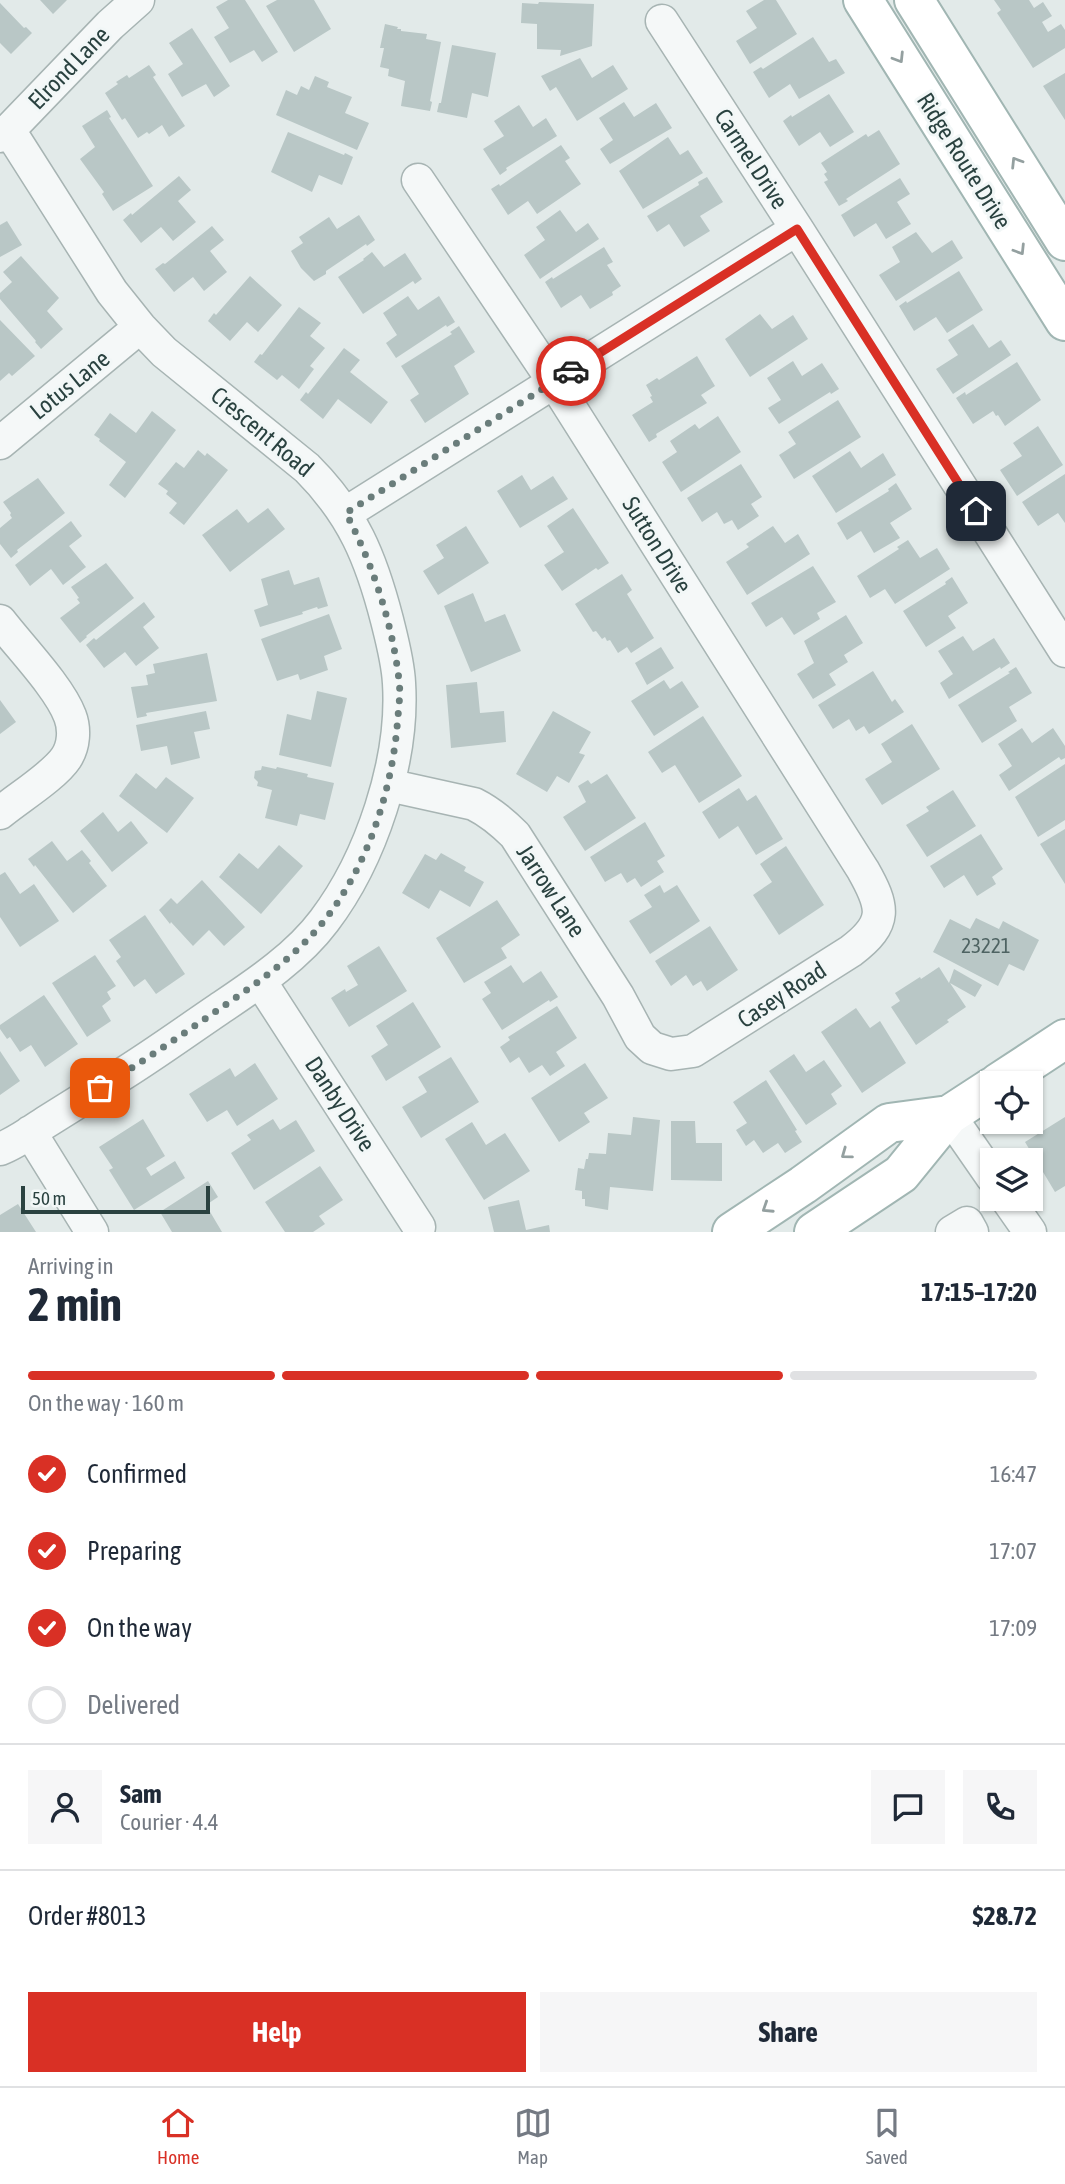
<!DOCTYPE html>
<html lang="en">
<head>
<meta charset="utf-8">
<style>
	:root { --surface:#fff; --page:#f6f6f7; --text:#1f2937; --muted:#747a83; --line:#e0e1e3; --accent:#d93025 }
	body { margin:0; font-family:"Asap Condensed",sans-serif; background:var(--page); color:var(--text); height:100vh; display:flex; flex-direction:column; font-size:26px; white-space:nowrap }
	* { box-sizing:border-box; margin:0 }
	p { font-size:23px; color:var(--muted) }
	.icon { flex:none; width:38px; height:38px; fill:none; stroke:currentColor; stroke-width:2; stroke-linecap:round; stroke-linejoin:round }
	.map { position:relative; height:1232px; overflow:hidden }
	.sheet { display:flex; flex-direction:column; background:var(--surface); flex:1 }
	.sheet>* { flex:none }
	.fabs { position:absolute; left:980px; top:1071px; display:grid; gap:14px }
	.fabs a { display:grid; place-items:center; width:63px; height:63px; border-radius:0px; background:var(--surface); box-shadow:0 2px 5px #0004; font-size:35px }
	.scale { position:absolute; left:21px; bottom:18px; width:189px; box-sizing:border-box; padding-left:7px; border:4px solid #2a4240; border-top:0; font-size:19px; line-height:24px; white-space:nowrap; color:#2a4240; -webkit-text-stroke:5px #f2f7f7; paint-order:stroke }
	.pin { position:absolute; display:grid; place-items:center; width:60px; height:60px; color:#fff; margin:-30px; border-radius:14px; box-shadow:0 4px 10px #0006 }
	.courier { position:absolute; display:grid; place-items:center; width:70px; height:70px; margin:-35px; border:5px solid #d93025; border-radius:50%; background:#fff; color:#222; box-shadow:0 2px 9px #0007 }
	.summary em { font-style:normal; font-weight:700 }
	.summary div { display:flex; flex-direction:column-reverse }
	.summary { display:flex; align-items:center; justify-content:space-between; height:119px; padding:0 28px }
	h1 { font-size:46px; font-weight:700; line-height:52px }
	.bar { display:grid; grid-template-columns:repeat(4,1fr); gap:10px 7px; align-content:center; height:84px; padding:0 28px }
	.bar i { height:9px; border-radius:5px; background:var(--line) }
	.bar .selected { background:var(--accent) }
	.bar p { grid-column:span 4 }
	.line { display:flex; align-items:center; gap:18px; padding:0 28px; border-top:2px solid var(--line) }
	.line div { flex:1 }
	.round { display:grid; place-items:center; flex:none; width:74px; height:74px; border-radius:0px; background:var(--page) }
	ol { padding:0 28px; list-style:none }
	li { display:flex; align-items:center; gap:21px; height:77px }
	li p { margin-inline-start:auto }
	li .icon { padding:7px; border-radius:50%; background:var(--accent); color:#fff; stroke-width:4 }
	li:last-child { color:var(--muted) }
	li i { width:38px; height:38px; border:4px solid var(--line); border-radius:50% }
	.primary-button { display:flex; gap:14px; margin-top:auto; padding:14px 28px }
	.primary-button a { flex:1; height:80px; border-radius:0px; background:var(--accent); color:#fff; font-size:28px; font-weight:700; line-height:80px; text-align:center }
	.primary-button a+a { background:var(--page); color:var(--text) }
	.tabs { display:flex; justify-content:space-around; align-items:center; height:98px; border-top:2px solid var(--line); background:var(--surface); font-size:19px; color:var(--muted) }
	.tabs a { display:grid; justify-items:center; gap:4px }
	.tabs .selected { color:var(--accent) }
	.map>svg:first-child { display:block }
	.building { fill:#b9c7c6 }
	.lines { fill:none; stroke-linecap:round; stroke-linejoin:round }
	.minor-casing { stroke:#a7b4b3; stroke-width:35 }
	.major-casing { stroke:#a1b6b3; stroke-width:42 }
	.minor { stroke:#f5f8f8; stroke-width:32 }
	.major { stroke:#fff; stroke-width:38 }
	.oneway { stroke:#94a0a0 }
	.done { stroke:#6a7d7b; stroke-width:7; stroke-dasharray:0 12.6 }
	.route { stroke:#d93025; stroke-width:9 }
	.labels { text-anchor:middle; stroke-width:6; stroke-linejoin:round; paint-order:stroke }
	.number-label { font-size:21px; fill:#4e6362 }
	.street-label { font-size:24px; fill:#2a4240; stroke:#f2f7f7 }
</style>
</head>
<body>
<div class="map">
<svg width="1065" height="1232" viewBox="0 0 1065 1232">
	<rect width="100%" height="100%" fill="#e2eae9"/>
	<path class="building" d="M40,0H67L53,14Z
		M228,0H245L278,52L262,62L254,50L230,63L214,37L229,28L216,7Z
		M277,0H314L331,29L294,52L266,6Z
		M764,0H776L797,34L750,64L736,41L757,28L746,11Z
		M994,0H1029L1034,8L1043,2L1052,16L1042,22L1048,32L1061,24L1065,30V48L1033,68L997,13L1001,10Z
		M539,2L594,4L592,46L560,56L561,50L537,49V24L521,23L522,3L538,4Z
		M0,3L24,28L26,27L32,33L11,54L0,43Z
		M385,24L398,27L397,29H401V31L427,34L426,39L441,42L430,101L432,102L430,111L401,106L405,81L388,76L389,69L380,67L384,48H380Z
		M192,28L230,86L214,97L206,84L182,97L168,74L183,64L169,43Z
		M813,37L829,62L836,59L845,73L799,99L790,84L769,98L753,72L761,67L763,69Z
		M452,45L496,53L488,97L472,93L467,118L437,112L439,103H441Z
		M580,58L592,78L613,65L628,89L577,121L556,87L550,91L541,76Z
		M149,65L156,75L153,77L185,126L169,137L162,125L149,134L147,132L138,138L125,118L122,120L105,93L118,84L116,82L127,75L129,78Z
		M1065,73V120L1043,86Z
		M315,76L329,82L327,87L352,97L345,113L369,123L357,150L276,115L286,90L297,95L301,86L309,90Z
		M829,94L854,132L830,147L820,132L799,146L783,121L791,115L792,117Z
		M624,102L634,117L656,103L672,128L610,164L600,149L613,140L599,118Z
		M519,105L533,127L546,118L557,136L506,168L507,170L500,175L483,149L504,136L494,121Z
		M107,110L111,117L109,118L153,186L113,211L102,194L104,192L80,159L95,147L82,126Z
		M879,130L900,164L846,199L848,201L839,206L824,182L828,180L824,174L827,172L821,163L866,134L868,137Z
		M288,132L344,155L345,153L353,157L342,185L319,175L312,192L271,172Z
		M668,137L680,155L688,150L703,173L643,209L619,171Z
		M561,145L570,158L565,161L581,184L537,214L528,201L508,215L491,189L499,184L500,186Z
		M179,176L191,190L178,201L196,222L173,241L161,227L141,243L123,220L131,213L132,215Z
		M707,177L723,202L700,216L710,231L684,247L669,224L657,232L647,216L699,185L698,182Z
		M900,178L910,194L897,202L911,224L886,239L876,223L854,237L841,215Z
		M560,210L576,232L588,223L599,239L540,279L524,255L545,240L536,227Z
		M359,215L375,240L367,246L366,244L326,271V274L314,281L301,268L291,251L303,243L299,237L329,217L337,229Z
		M7,221L22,245L0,257V225Z
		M212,226L224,240L210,251L227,272L204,291L193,277L174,292L155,269L163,263L165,264Z
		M916,232L932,253L952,240L963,258L896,301L879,275L900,262L892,247Z
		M604,247L613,262L607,265L621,286L612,292L613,295L590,309L581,295L561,308L545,282L552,277L553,279Z
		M372,252L384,267L405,253L422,279L415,284L413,281L363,314L338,277L364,260L363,259Z
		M21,256L59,298L47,311L63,329L41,349L35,342L36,341L0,299V293L12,282L3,272Z
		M959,271L983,310L947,333L936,317L914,331L899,306L906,301L907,303Z
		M250,276L282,305L258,332L247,322L230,341L208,321L214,313L216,315Z
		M408,296L418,310L439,296L455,322L447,327L446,325L396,358L386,343L397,335L383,313Z
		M299,307L321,323L310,336L325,348L310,366L314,369L299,389L282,375L277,380L254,362L260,354L262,355Z
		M760,314L772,329L793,315L808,339L750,377L725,339Z
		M0,320L35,356L12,376L9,373L0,381Z
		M973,324L989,348L1001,340L1011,355L953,394L936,369L958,355L948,340Z
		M459,326L475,352L454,366L469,394L425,423L410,400L419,394L401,366L452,334L450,332Z
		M344,348L360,360L350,372L388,402L371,424L338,399L323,419L300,400L306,392L308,394Z
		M697,356L715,386L701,395L707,403L656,434L657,437L649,442L632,415L653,402L650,397L652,396L646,385L657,378L659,380Z
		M793,361L802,376L822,363L839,389L831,394L830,392L779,424L768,408L781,400L767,378Z
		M1017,362L1041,400L1005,426L998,415L996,416L993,411L973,424L956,398L965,392L966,395Z
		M838,400L861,437L794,479L779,455L796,444L788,432Z
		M152,411L176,430L125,498L109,485L126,462L99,441L100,439L94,435L110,413L136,433Z
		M718,416L741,452L681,492L662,462L677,452L670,441L695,424L699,429Z
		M1038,426L1063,465L1017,496L1000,470L1022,456L1013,443Z
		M198,450L205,456L207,453L228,470L184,525L169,513L177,503L166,494L168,491L158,484L176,462L184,468Z
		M850,451L861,468L883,453L896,475L836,513L812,476Z
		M741,464L762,497L751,504L759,516L738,530L732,520L724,524L717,512L702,522L687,498Z
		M1065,474V523L1058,513L1038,526L1022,502Z
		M522,475L531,490L553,476L568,499L520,528L497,491Z
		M38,478L65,513L17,550L18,552L11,558L0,544V528L12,518L10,515L11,513L3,502Z
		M896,483L912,509L890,523L900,538L874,553L861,531L847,540L837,523L889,491L888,489Z
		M268,508L285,529L230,572L202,535L237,509L248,523Z
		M573,508L609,563L598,570L596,568L562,591L544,565L564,552L547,526Z
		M71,521L82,536L69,546L86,567L63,585L51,569L30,586L15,565Z
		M466,526L489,563L438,595L423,571L444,558L436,545Z
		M773,526L785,543L798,534L810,554L747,595L726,562L749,547L746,544Z
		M908,540L920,558L937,548L950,569L895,604L885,589L870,598L857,576L899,549L897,547Z
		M106,563L134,598L86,636L87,637L80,643L60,618L80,603L77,599L79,598L71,587Z
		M813,566L836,602L817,613L820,619L794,635L782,617L766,627L751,603Z
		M289,570L294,585L319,577L328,606L318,609L317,607L302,612L303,614L260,627L254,610L268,605L261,579Z
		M622,574L632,590L627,594L654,638L631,653L627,647L618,653L610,640L607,641L605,637L602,639L596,631L593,632L575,604Z
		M952,577L968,603L948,616L956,628L926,647L903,611L946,584L945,582Z
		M473,593L485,622L505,614L521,651L471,672L444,606Z
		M144,602L155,617L143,627L159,648L136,666L125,652L104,668L86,645L94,638L96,640Z
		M329,614L342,649L324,656L328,670L300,680L298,674L277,681L261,639Z
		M846,615L863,643L844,655L848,662L829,674L836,685L813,699L797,674L814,663L804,641Z
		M963,636L973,651L994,638L1010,663L1001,669L1000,667L949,699L940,683L953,674L938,651Z
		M661,647L674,668L647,685L635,663Z
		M207,653L217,701L146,713L147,716L137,718L131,687L148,685L146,675L155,673L153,664Z
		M1016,667L1032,693L1009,707L1017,721L982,743L958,705L1010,673L1008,672Z
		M873,671L892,702L895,699L904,712L869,734L864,726L856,731L849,719L833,729L818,705Z
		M664,680L670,689L682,681L699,707L654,736L631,701Z
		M477,682L480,713L504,711L506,742L451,748L446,685Z
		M317,691L347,698L331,767L279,755L287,714L311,720Z
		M0,700L16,722L0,734Z
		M206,711L210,729L194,732L200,758L171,765L167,746L141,751L136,725Z
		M553,711L591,732L579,753L585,755L569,783L557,776L547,792L516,774Z
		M703,716L742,776L699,803L675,765L662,773L648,752Z
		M912,724L940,769L882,805L865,779L892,762L881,744Z
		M1022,728L1032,743L1053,728L1065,746V758L1061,760L1059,757L1009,791L999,775L1012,766L998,744Z
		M1065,764V820L1038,837L1015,797Z
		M262,766L276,769L277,767L308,774L307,777L334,783L325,820L300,814L297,826L265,818L272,790L257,786L258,782L254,778L255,771L261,770Z
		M136,773L156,789L166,777L194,798L167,833L119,796Z
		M607,774L636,818L585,851L563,817L586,802L578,786L588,780L591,784Z
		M739,788L747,801L756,795L783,839L756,855L738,826L719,839L702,812Z
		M953,790L976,826L927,857L906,825L929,811L926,807Z
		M103,812L118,832L131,821L148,843L112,872L80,831Z
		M645,822L665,856L657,861L664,872L641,887L635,878L627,883L621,873L605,882L590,857Z
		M1065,829V884L1040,844Z
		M981,834L1003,869L992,877L996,884L977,896L964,875L944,888L930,866Z
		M52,841L67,861L82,850L91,861L89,863L107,886L73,913L35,865L34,867L28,859Z
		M279,845L303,866L261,914L219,877L239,853L258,869Z
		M786,846L824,905L779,935L753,895L772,882L760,864Z
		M441,853L466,867L464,871L484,882L470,907L440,890L429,909L402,893L425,854L436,860Z
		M5,872L20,894L34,884L59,921L20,947L0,917V875Z
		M202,880L245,927L224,946L209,930L193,946L171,922L170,924L159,910L171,898L177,904Z
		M660,885L664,893L677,885L700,921L650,954L629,921L652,907L644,895Z
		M497,900L520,935L501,948L507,958L464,983L436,938Z
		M145,915L185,974L156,994L145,979L134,987L116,961L121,957L109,940Z
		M976,918L999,929L1003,921L1039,940L1024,971L1009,964L998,986L933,952L950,919L970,929Z
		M710,926L738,970L707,991L701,981L693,986L686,975L671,986L655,961Z
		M379,946L407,991L349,1027L331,998L345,989L346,992L358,985L347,966Z
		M95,955L116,986L107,992L111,999L102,1006L111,1021L87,1037L52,983Z
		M511,965L523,983L541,971L558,997L550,1002L549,1000L502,1030L482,999L491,993L484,982Z
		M939,967L949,983L954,969L982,985L975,997L950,983L966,1007L947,1020L949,1022L916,1045L891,1007L900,1001L895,993L920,977L921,979Z
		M44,995L78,1044L45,1067L31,1045L20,1052L10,1037L7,1039L0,1029V1025Z
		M413,1002L441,1047L386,1081L371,1056L388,1045L376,1026Z
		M557,1006L577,1038L556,1052L565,1066L550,1076L542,1065L529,1073L519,1057L510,1063L500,1047L510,1040L508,1037Z
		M856,1008L870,1028L880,1021L906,1063L862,1093L821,1032Z
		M0,1051L20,1081L0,1095Z
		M794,1054L806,1072L824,1060L842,1086L831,1094L837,1104L806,1125L769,1071Z
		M451,1057L479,1102L421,1138L402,1107L427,1092L418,1077Z
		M255,1063L278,1099L237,1126L227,1110L207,1122L189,1094L230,1068L235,1077Z
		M585,1063L608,1098L584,1113L590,1122L559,1142L531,1098Z
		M766,1080L797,1130L795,1131L802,1142L785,1153L778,1143L763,1153L754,1140L746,1146L736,1130L747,1123L733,1102Z
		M633,1117L660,1120L653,1191L610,1187L608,1210L585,1206V1199H582V1191L575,1190L578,1168L584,1169L586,1159H588L589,1153L606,1154L608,1133L631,1135Z
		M1065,1117V1186L1055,1192L1025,1142Z
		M143,1119L165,1156L146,1168L151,1176L175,1161L185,1178L134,1210L109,1170L113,1168L99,1147Z
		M273,1119L280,1130L296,1120L315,1151L254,1190L231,1153L251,1140L247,1135Z
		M671,1121H695L696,1143H722V1181L671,1180Z
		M472,1122L486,1145L505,1133L530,1171L484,1200L445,1139Z
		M320,1166L343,1200L319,1216L325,1224L313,1232H285L265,1202Z
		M208,1181L218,1197L206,1205L222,1232H172L160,1212Z
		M519,1200L526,1230L549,1225L550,1232H494L488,1207Z
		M18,1204L36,1232H0V1215Z"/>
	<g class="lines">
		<defs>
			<path id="minor" d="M662,21L797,229L1065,651
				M0,136L9,130L110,25L138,0
				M0,443L140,327
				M346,513L797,229
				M0,621C20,647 59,687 70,716C75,729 74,746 66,758C54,776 18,798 0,813
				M388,785L474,804C490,812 502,822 515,835L618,996L640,1037L652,1048L671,1054L693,1051L851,951C888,923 884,907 863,870L554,382L418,180
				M260,981L419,1227
				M949,1115L992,1177
				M30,1132L92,1232
				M0,1149C16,1143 31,1132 46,1122C70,1107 94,1092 118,1077C152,1056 185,1032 219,1009C256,984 297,957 324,921C371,859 404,761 399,683C398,662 392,640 387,620C371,558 353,514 307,468L164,352L140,327L112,292L9,130
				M1007,1199L1030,1232
				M952,1232L967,1223L972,1232"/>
			<path id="major" d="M863,0L1065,321
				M914,0L1065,241
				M998,1083L1065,1039
				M732,1232L803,1185L889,1123L949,1115
				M814,1232L901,1174L949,1115L992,1087"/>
		</defs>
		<use href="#minor" class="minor-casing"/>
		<use href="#major" class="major-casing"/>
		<use href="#minor" class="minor"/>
		<use href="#major" class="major"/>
	</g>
	<defs><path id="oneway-chevron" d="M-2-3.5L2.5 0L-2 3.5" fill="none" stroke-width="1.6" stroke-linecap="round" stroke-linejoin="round" transform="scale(1.75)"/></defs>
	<g class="oneway">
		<use href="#oneway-chevron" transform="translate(899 58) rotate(58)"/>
		<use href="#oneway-chevron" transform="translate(1016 162) rotate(-122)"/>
		<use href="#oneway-chevron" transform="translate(1020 250) rotate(58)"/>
		<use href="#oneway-chevron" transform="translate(846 1154) rotate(144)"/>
		<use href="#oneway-chevron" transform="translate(767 1208) rotate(147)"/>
	</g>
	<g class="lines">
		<path class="done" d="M100,1088C139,1064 177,1038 215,1012C244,992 274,972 300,947C359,891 389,807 397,728C398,712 401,695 399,680C392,622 373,565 346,513L571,371"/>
		<path class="route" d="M571,371L797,229L976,511"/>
	</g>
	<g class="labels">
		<g class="number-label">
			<text x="986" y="953">23221</text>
		</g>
		<g class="street-label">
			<text transform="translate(69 68) rotate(-46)" y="8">Elrond Lane</text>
			<text transform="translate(751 159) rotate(57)" y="8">Carmel Drive</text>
			<text transform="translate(964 161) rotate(58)" y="8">Ridge Route Drive</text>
			<text transform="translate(70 385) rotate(-39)" y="8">Lotus Lane</text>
			<text transform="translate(262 432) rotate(40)" y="8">Crescent Road</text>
			<text transform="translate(657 545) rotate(58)" y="8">Sutton Drive</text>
			<text transform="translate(551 891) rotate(57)" y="8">Jarrow Lane</text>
			<text transform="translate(782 995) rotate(-33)" y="8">Casey Road</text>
			<text transform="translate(340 1104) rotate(57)" y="8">Danby Drive</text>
		</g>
	</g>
</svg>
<div class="fabs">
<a><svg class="icon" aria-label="locate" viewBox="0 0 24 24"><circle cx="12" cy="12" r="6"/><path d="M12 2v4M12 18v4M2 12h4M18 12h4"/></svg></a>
<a><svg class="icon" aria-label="layers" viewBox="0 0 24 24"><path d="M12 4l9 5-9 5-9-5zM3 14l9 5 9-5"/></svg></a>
</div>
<div class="scale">50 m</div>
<div class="pin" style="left:100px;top:1088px;background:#ea580c"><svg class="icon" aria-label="bag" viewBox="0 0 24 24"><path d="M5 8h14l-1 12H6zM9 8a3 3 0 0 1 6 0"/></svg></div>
<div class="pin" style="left:976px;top:511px;background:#1f2937"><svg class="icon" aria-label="home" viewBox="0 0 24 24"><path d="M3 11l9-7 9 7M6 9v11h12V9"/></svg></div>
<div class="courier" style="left:571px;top:371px"><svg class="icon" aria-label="car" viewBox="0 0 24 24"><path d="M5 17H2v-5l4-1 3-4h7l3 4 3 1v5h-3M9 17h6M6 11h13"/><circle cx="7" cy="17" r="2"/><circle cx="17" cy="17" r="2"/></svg></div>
</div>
<section class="sheet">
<div class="summary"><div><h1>2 min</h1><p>Arriving in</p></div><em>17:15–17:20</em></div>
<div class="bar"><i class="selected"></i><i class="selected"></i><i class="selected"></i><i></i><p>On the way · 160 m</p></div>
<ol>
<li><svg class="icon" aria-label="check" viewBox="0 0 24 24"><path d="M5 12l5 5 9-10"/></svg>Confirmed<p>16:47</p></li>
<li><svg class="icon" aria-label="check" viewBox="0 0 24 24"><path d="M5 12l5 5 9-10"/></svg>Preparing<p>17:07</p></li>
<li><svg class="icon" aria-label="check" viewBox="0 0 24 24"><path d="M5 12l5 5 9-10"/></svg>On the way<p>17:09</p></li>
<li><i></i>Delivered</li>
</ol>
<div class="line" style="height:126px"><a class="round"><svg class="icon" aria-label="person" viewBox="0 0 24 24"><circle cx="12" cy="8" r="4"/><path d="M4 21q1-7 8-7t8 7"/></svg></a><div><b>Sam</b><p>Courier · 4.4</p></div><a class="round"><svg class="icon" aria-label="chat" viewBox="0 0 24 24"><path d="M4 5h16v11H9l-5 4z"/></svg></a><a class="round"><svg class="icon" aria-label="phone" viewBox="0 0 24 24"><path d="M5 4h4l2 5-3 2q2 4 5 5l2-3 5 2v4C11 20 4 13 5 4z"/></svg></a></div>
<div class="line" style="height:91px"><div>Order #8013</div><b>$28.72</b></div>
<div class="primary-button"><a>Help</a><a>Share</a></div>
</section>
<nav class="tabs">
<a class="selected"><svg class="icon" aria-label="home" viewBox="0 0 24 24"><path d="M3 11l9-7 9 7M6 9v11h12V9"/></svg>Home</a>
<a><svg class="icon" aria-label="map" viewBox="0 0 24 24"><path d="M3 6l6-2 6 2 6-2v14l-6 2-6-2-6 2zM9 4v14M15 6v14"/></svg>Map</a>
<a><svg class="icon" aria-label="saved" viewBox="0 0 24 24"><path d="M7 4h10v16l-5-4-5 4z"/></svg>Saved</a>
</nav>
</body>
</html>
